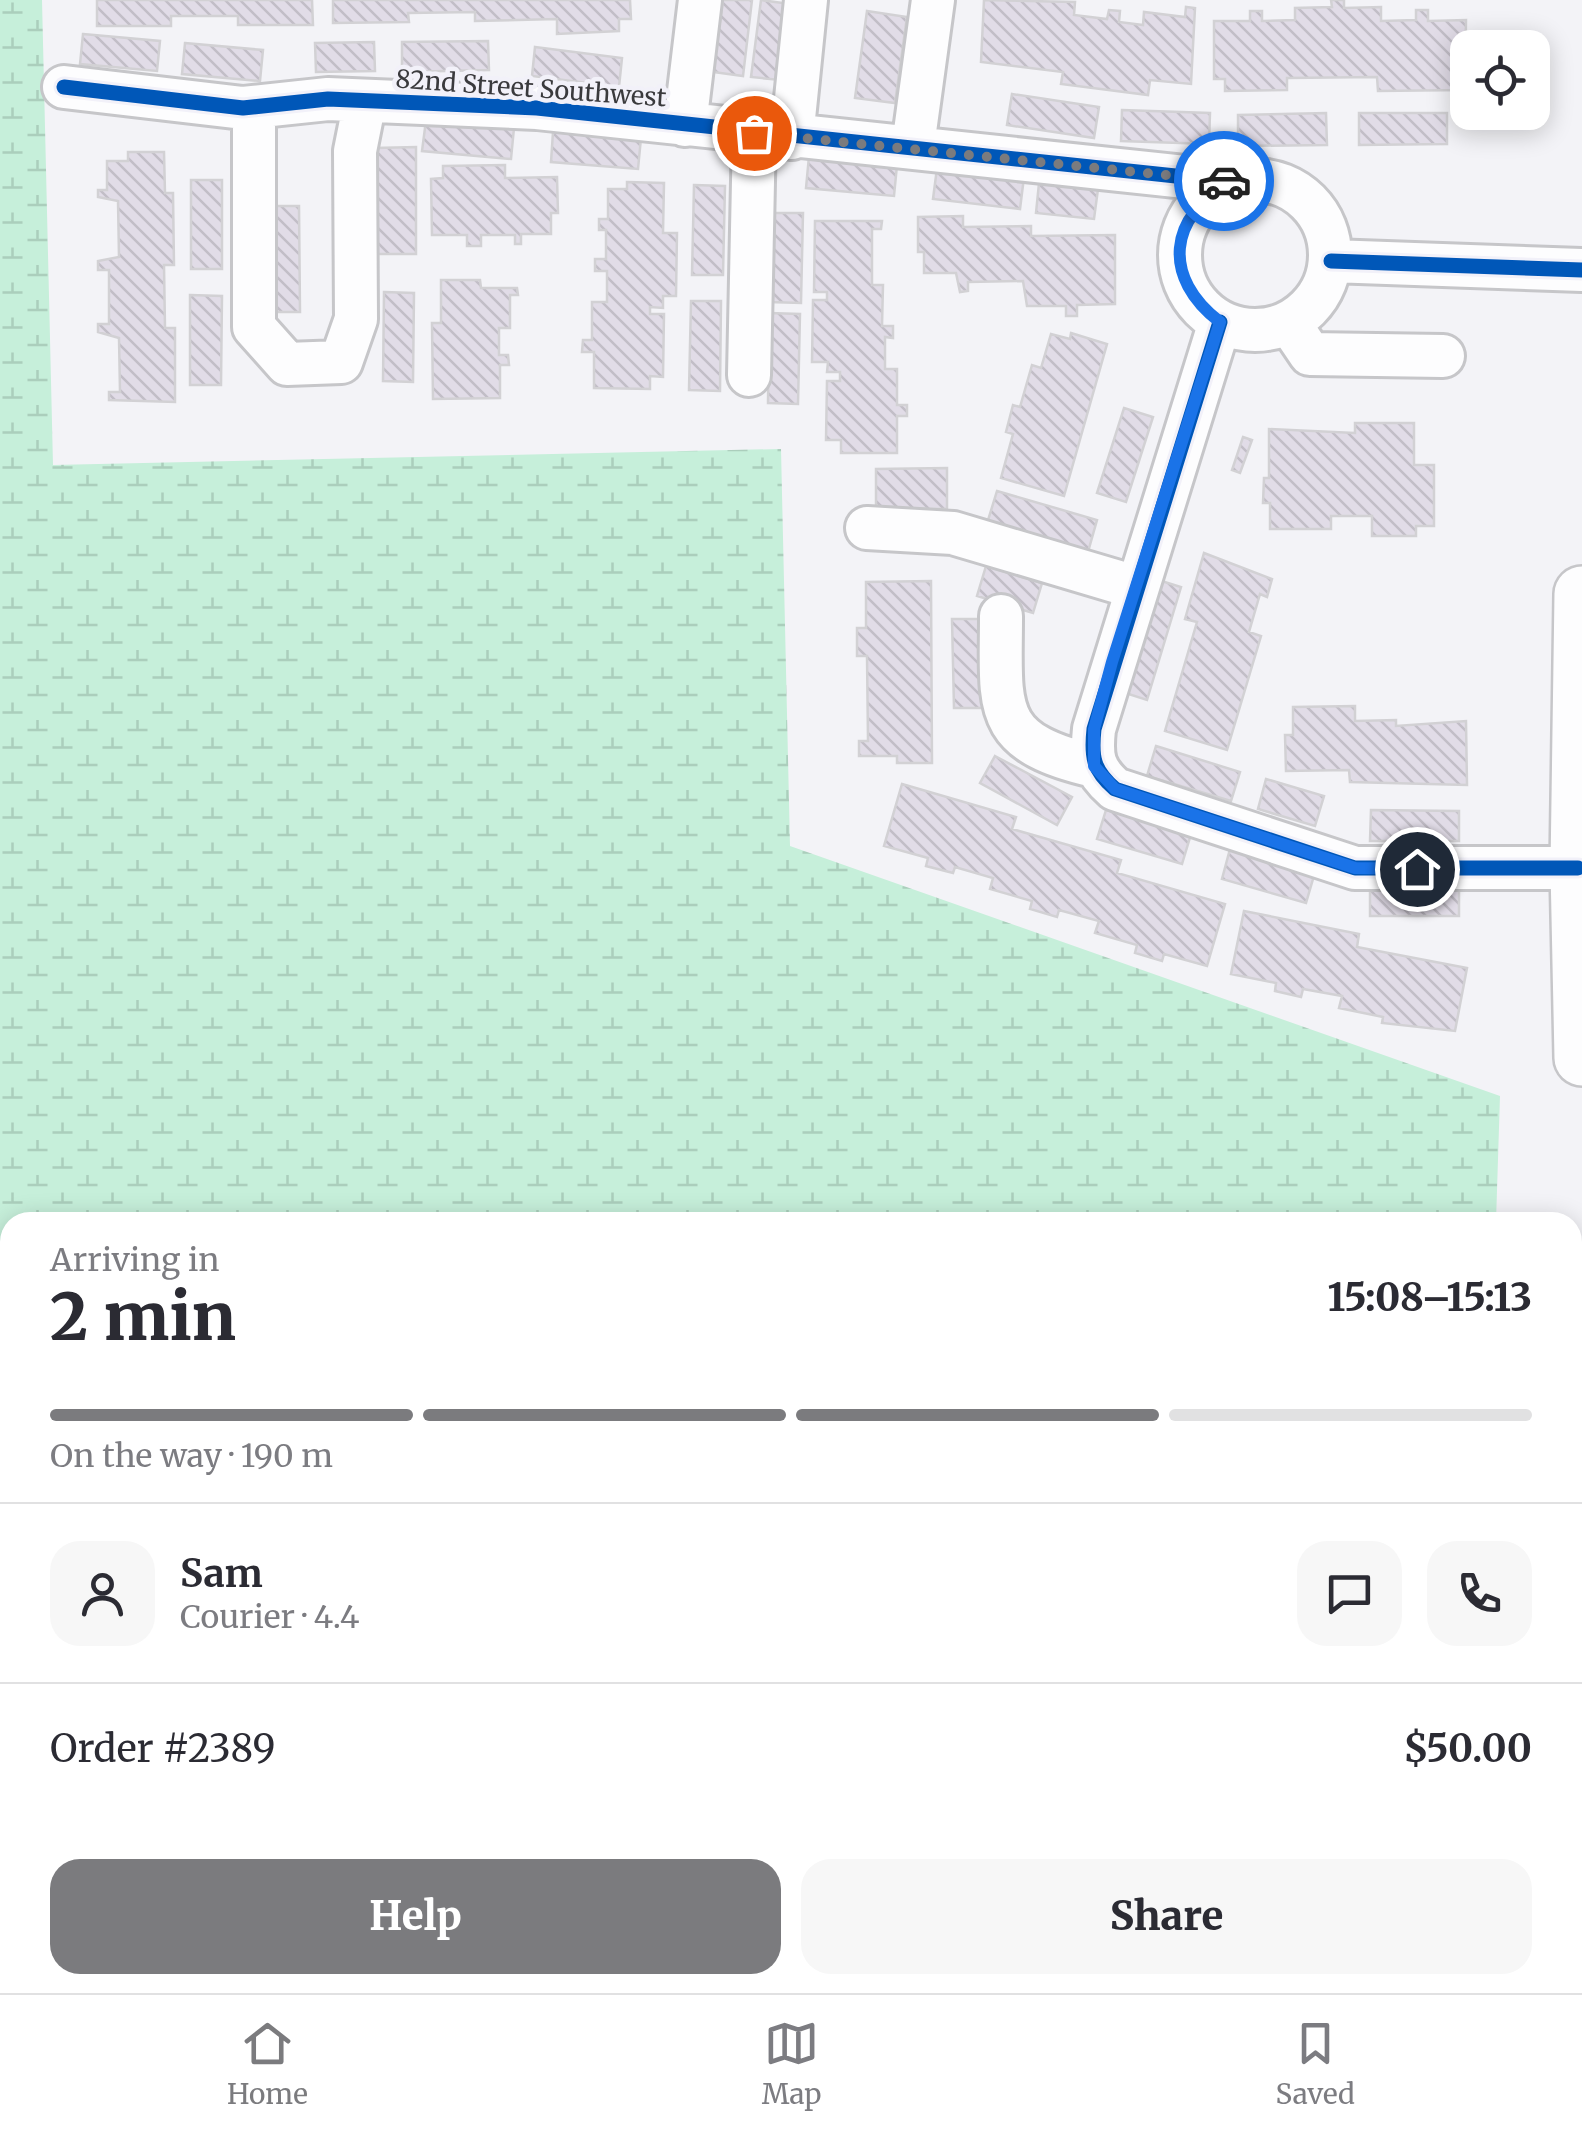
<!DOCTYPE html>
<html lang="en">
<head>
<meta charset="utf-8">
<style>
	:root { --surface:#fff; --page:#f7f7f7; --text:#2b2b33; --muted:#7c7c81; --line:#e1e1e2; --accent:#7b7b7e }
	body { margin:0; font-family:Merriweather,serif; background:var(--page); color:var(--text); height:100vh; display:flex; flex-direction:column; font-size:38px; white-space:nowrap }
	* { box-sizing:border-box; margin:0 }
	p { font-size:32px; color:var(--muted) }
	.icon { flex:none; width:55px; height:55px; fill:none; stroke:currentColor; stroke-width:2; stroke-linecap:round; stroke-linejoin:round }
	.map { position:relative; flex:1; overflow:hidden }
	.details { position:absolute; left:0px; top:1212px; width:1582px; height:782px; display:flex; flex-direction:column; background:var(--surface); border-radius:30px 30px 0 0; box-shadow:0 5px 25px #0003 }
	.details>* { flex:none }
	.buttons { position:absolute; left:1450px; top:30px; display:grid; gap:20px }
	.buttons a { display:grid; place-items:center; width:100px; height:100px; border-radius:20px; background:var(--surface); box-shadow:0 5px 25px #0003; font-size:50px }
	.pin { position:absolute; display:grid; place-items:center; width:85px; height:85px; color:#fff; margin:-42px; border:5px solid #fff; border-radius:50%; box-shadow:0 2px 10px #0007 }
	.courier { position:absolute; display:grid; place-items:center; width:100px; height:100px; margin:-50px; border:8px solid #1a73e8; border-radius:50%; background:#fff; color:#222; box-shadow:0 2px 12px #0007 }
	.headline em { font-style:normal; font-weight:800 }
	.headline div { display:flex; flex-direction:column-reverse }
	.headline { display:flex; align-items:center; justify-content:space-between; height:170px; padding:0 50px }
	h1 { font-size:65px; font-weight:800; line-height:75px }
	.bar { display:grid; grid-template-columns:repeat(4,1fr); gap:15px 10px; align-content:center; height:120px; padding:0 50px }
	.bar i { height:12px; border-radius:8px; background:var(--line) }
	.bar .current { background:var(--accent) }
	.bar p { grid-column:span 4 }
	.line { display:flex; align-items:center; gap:25px; padding:0 50px; border-top:2px solid var(--line) }
	.line div { flex:1 }
	.round { display:grid; place-items:center; flex:none; width:105px; height:105px; border-radius:30px; background:var(--page) }
	.primary-button { display:flex; gap:20px; margin-top:auto; padding:20px 50px }
	.primary-button a { flex:1; height:115px; border-radius:30px; background:var(--accent); color:#fff; font-size:40px; font-weight:800; line-height:115px; text-align:center }
	.primary-button a+a { background:var(--page); color:var(--text) }
	.dock { display:flex; justify-content:space-around; align-items:center; height:140px; border-top:2px solid var(--line); background:var(--surface); font-size:28px; color:var(--muted) }
	.dock a { display:grid; justify-items:center; gap:5px }
	.dock .current { color:var(--accent) }
	.map>svg:first-child { display:block }
	.education { fill:#f6e9f1 }
	.wetland { fill:url(#wetland-marsh) }
	.building { fill:url(#building-back-hatch); stroke:#d2d1d4; stroke-width:2.5 }
	.lines { fill:none; stroke-linecap:round; stroke-linejoin:round }
	.minor-casing { stroke:#c6c6c9; stroke-width:48 }
	.major-casing { stroke:#c6c6c9; stroke-width:60 }
	.minor { stroke:#fdfdfe; stroke-width:42 }
	.major { stroke:#fdfdfe; stroke-width:55 }
	.cycleway-casing { stroke:#f2f1f9; stroke-width:21 }
	.cycleway { stroke:#0057b8; stroke-width:15 }
	.done { stroke:#7b7b7e; stroke-width:10; stroke-dasharray:0 18 }
	.route { stroke:#1a73e8; stroke-width:12 }
	.labels { text-anchor:middle; stroke-width:9; stroke-linejoin:round; paint-order:stroke }
	.street-label { font-size:25px; fill:#3a3a3d; stroke:#f2f1f9 }
</style>
</head>
<body>
<div class="map">
<svg width="1582" height="1993" viewBox="0 0 1582 1993">
	<defs>
		<pattern id="wetland-marsh" width="20" height="14" patternUnits="userSpaceOnUse" patternTransform="scale(2.5)"><rect width="20" height="14" fill="#c6efda"/><path d="M1 5h8M5 5V1M11 12h8M15 12V8" fill="none" stroke="#abcebc"/></pattern>
		<pattern id="building-back-hatch" width="6" height="6" patternUnits="userSpaceOnUse" patternTransform="scale(2.5)"><rect width="6" height="6" fill="#e1dce7"/><path d="M-1 5l2 2M0 0l6 6M5-1l2 2" fill="none" stroke="#c2bec7"/></pattern>
	</defs>
	<rect width="100%" height="100%" fill="#f3f3f7"/>
	<path class="education" d="M0,1602H10V1985H927V1993H0Z"/>
	<path class="wetland" d="M0,0H42L53,465L781,449L790,846L1500,1096L1496,1222H10V1752L0,1747Z
		M471,1985H1522L1524,1993H487Z"/>
	<path class="building" d="M97,0H312L313,25H238V16H171V26H97Z
		M333,0H630L631,19H619V31L557,34V19L475,21V12L408,13L409,22L333,23Z
		M723,0H752L743,76L713,72Z
		M761,0L790,4L780,80L751,77Z
		M984,0L1075,2L1074,15L1107,19L1109,10L1120,11L1119,22L1143,25L1144,12L1185,17L1186,7L1195,8L1191,84L1150,80L1148,95L1061,84L1063,72L981,62Z
		M1331,0H1344V8L1381,7V21L1416,20V10H1428V21L1466,20L1465,90L1378,91L1377,77L1287,78V90L1225,91V79H1214V21H1250V11H1262V21L1295,20V8L1332,7Z
		M867,11L907,17L895,103L855,98Z
		M83,34L160,41L157,71L80,64Z
		M488,41L489,70L402,72V42Z
		M374,42L375,71L316,72L315,43Z
		M185,43L263,50L260,81L182,74Z
		M535,47L622,58L619,87L532,76Z
		M1012,94L1099,107L1094,138L1007,125Z
		M1122,110L1210,113L1209,144L1121,141Z
		M1326,113L1327,145L1238,146V115Z
		M1359,113H1447V144L1359,145Z
		M426,120L514,128L511,159L422,151Z
		M553,132L641,138L638,169L551,162Z
		M416,147V254H376L375,148Z
		M128,152H164L165,193H173L174,265H164L165,328H175V402L109,400V392H120L119,338L98,332V324H109V270H98V261L119,257L118,201L98,197V190H107V161H128Z
		M809,156L897,165L894,196L806,188Z
		M505,165V178L557,177L558,213H551V234H521V244H515V235H481V246H467V235H432L431,179L443,178V166Z
		M937,168L1024,177L1020,209L933,199Z
		M191,180H222V269H191Z
		M627,182L664,183L663,233H677L676,296H663V308L650,307V314H664L663,377L650,376V389L594,388V352H582L583,340H592V302H607V271H595V259H606V230H599V219H608V189H627Z
		M1039,183L1098,189L1094,219L1036,213Z
		M694,185L725,186L723,275H692Z
		M259,206H299L300,312H260Z
		M772,213H803L801,303L769,302Z
		M963,216V227L1031,226V236L1115,235V304L1077,305V316H1066V306H1027L1023,281L968,282V291L960,292L956,273H924V252H918V217Z
		M815,221H882L881,229H872V285H883L882,326H893V338L885,337V369H897V405H907V416H897V453H841V440H826L827,381H840V372H827L828,362H812L813,300H827V292H814Z
		M441,280H480L481,288H517L518,295H510V328H499V355H508L509,365H500V398L433,399L432,323H441Z
		M384,292L414,293L413,382L383,381Z
		M190,295L222,296L221,385H190Z
		M691,301H721L720,391L689,390Z
		M769,313L800,314L798,404L768,403Z
		M1071,333L1107,344L1064,496L1001,478L1013,434L1006,432L1013,405L1020,407L1032,365L1041,368L1051,334L1070,339Z
		M1124,408L1153,417L1126,502L1097,493Z
		M1355,423H1414V465H1434V526H1416V536H1372V516H1331V529H1270V503H1263L1264,478H1269V429L1355,433Z
		M1243,437L1252,440L1240,473L1232,470Z
		M947,468V509H876V469Z
		M997,491L1097,520L1086,559L985,530Z
		M1204,553L1272,579L1267,597L1260,594L1249,632L1261,636L1227,750L1165,731L1197,622L1185,619Z
		M986,566L1042,583L1033,613L977,596Z
		M1152,578L1181,587L1147,700L1119,691Z
		M931,581L932,763H897V756H859V741H868L867,656H857V628H866V582Z
		M952,619H983L985,708H954Z
		M1355,706V721L1396,720V726L1466,721L1467,785L1350,782L1349,770L1286,771L1285,735H1293V707Z
		M1156,746L1240,772L1231,801L1147,776Z
		M995,756L1072,797L1057,825L980,783Z
		M1266,779L1324,796L1315,826L1258,809Z
		M902,784L1016,817L1012,829L1121,860L1117,873L1225,904L1207,966L1164,954L1162,961L1135,953L1137,945L1095,933L1099,921L1059,910L1057,917L1030,909L1032,901L990,889L993,878L955,867L953,873L926,866L928,858L884,846Z
		M1106,810L1191,834L1182,864L1097,839Z
		M1371,810L1459,811V841H1370Z
		M1230,849L1315,872L1306,903L1222,879Z
		M1370,884H1459V916H1370Z
		M1244,911L1359,934L1357,947L1467,968L1455,1031L1382,1023L1383,1017L1339,1008L1342,996L1303,989L1301,997L1275,991L1276,983L1231,974Z
		M0,1882L10,1887V1985H73L69,1993H0Z"/>
	<g class="lines">
		<defs>
			<path id="minor" d="M64,87L243,108L328,99L537,108L1232,182
				M254,107V327L287,364L341,362L356,319L355,151L365,101
				M685,125L700,0
				M792,138L806,0
				M913,146L933,0
				M1180 255a75 75 0 1 1 150 0a75 75 0 1 1-150 0Z
				M1331,261L1582,270
				M1220,322L1094,729C1091,757 1093,770 1115,789L1355,868H1578
				M1289,323L1310,354L1443,356
				M749,375L754,133
				M867,528L953,533L1135,587
				M1001,616C1001,708 990,742 1094,766"/>
			<path id="major" d="M1582,594L1578,868L1582,1058"/>
		</defs>
		<use href="#minor" class="minor-casing"/>
		<use href="#major" class="major-casing"/>
		<use href="#minor" class="minor"/>
		<use href="#major" class="major"/>
		<defs>
			<path id="cycleway" d="M64,87L243,108L328,99L537,108L1232,182
				M1331,261L1582,270
				M1220,322L1094,729C1091,757 1093,770 1115,789L1355,868H1578"/>
		</defs>
		<use href="#cycleway" class="cycleway-casing"/>
		<use href="#cycleway" class="cycleway"/>
	</g>
	<g class="lines">
		<path class="done" d="M754,133L1224,181"/>
		<path class="route" d="M1224,181L1232,182C1167,216 1162,278 1220,322L1112,662L1094,729V766L1115,789L1355,868L1417,869"/>
	</g>
	<g class="labels">
		<g class="street-label">
			<text transform="translate(531 88) rotate(4)" y="9">82nd Street Southwest</text>
		</g>
	</g>
</svg>
<div class="buttons">
<a><svg class="icon" aria-label="locate" viewBox="0 0 24 24"><circle cx="12" cy="12" r="6"/><path d="M12 2v4M12 18v4M2 12h4M18 12h4"/></svg></a>
</div>
<div class="pin" style="left:754px;top:133px;background:#ea580c"><svg class="icon" aria-label="bag" viewBox="0 0 24 24"><path d="M5 8h14l-1 12H6zM9 8a3 3 0 0 1 6 0"/></svg></div>
<div class="pin" style="left:1417px;top:869px;background:#1f2937"><svg class="icon" aria-label="home" viewBox="0 0 24 24"><path d="M3 11l9-7 9 7M6 9v11h12V9"/></svg></div>
<div class="courier" style="left:1224px;top:181px"><svg class="icon" aria-label="car" viewBox="0 0 24 24"><path d="M5 17H2v-5l4-1 3-4h7l3 4 3 1v5h-3M9 17h6M6 11h13"/><circle cx="7" cy="17" r="2"/><circle cx="17" cy="17" r="2"/></svg></div>
<section class="details">
<div class="headline"><div><h1>2 min</h1><p>Arriving in</p></div><em>15:08–15:13</em></div>
<div class="bar"><i class="current"></i><i class="current"></i><i class="current"></i><i></i><p>On the way · 190 m</p></div>
<div class="line" style="height:180px"><a class="round"><svg class="icon" aria-label="person" viewBox="0 0 24 24"><circle cx="12" cy="8" r="4"/><path d="M4 21q1-7 8-7t8 7"/></svg></a><div><b>Sam</b><p>Courier · 4.4</p></div><a class="round"><svg class="icon" aria-label="chat" viewBox="0 0 24 24"><path d="M4 5h16v11H9l-5 4z"/></svg></a><a class="round"><svg class="icon" aria-label="phone" viewBox="0 0 24 24"><path d="M5 4h4l2 5-3 2q2 4 5 5l2-3 5 2v4C11 20 4 13 5 4z"/></svg></a></div>
<div class="line" style="height:130px"><div>Order #2389</div><b>$50.00</b></div>
<div class="primary-button"><a>Help</a><a>Share</a></div>
</section>
</div>
<nav class="dock">
<a class="current"><svg class="icon" aria-label="home" viewBox="0 0 24 24"><path d="M3 11l9-7 9 7M6 9v11h12V9"/></svg>Home</a>
<a><svg class="icon" aria-label="map" viewBox="0 0 24 24"><path d="M3 6l6-2 6 2 6-2v14l-6 2-6-2-6 2zM9 4v14M15 6v14"/></svg>Map</a>
<a><svg class="icon" aria-label="saved" viewBox="0 0 24 24"><path d="M7 4h10v16l-5-4-5 4z"/></svg>Saved</a>
</nav>
</body>
</html>
